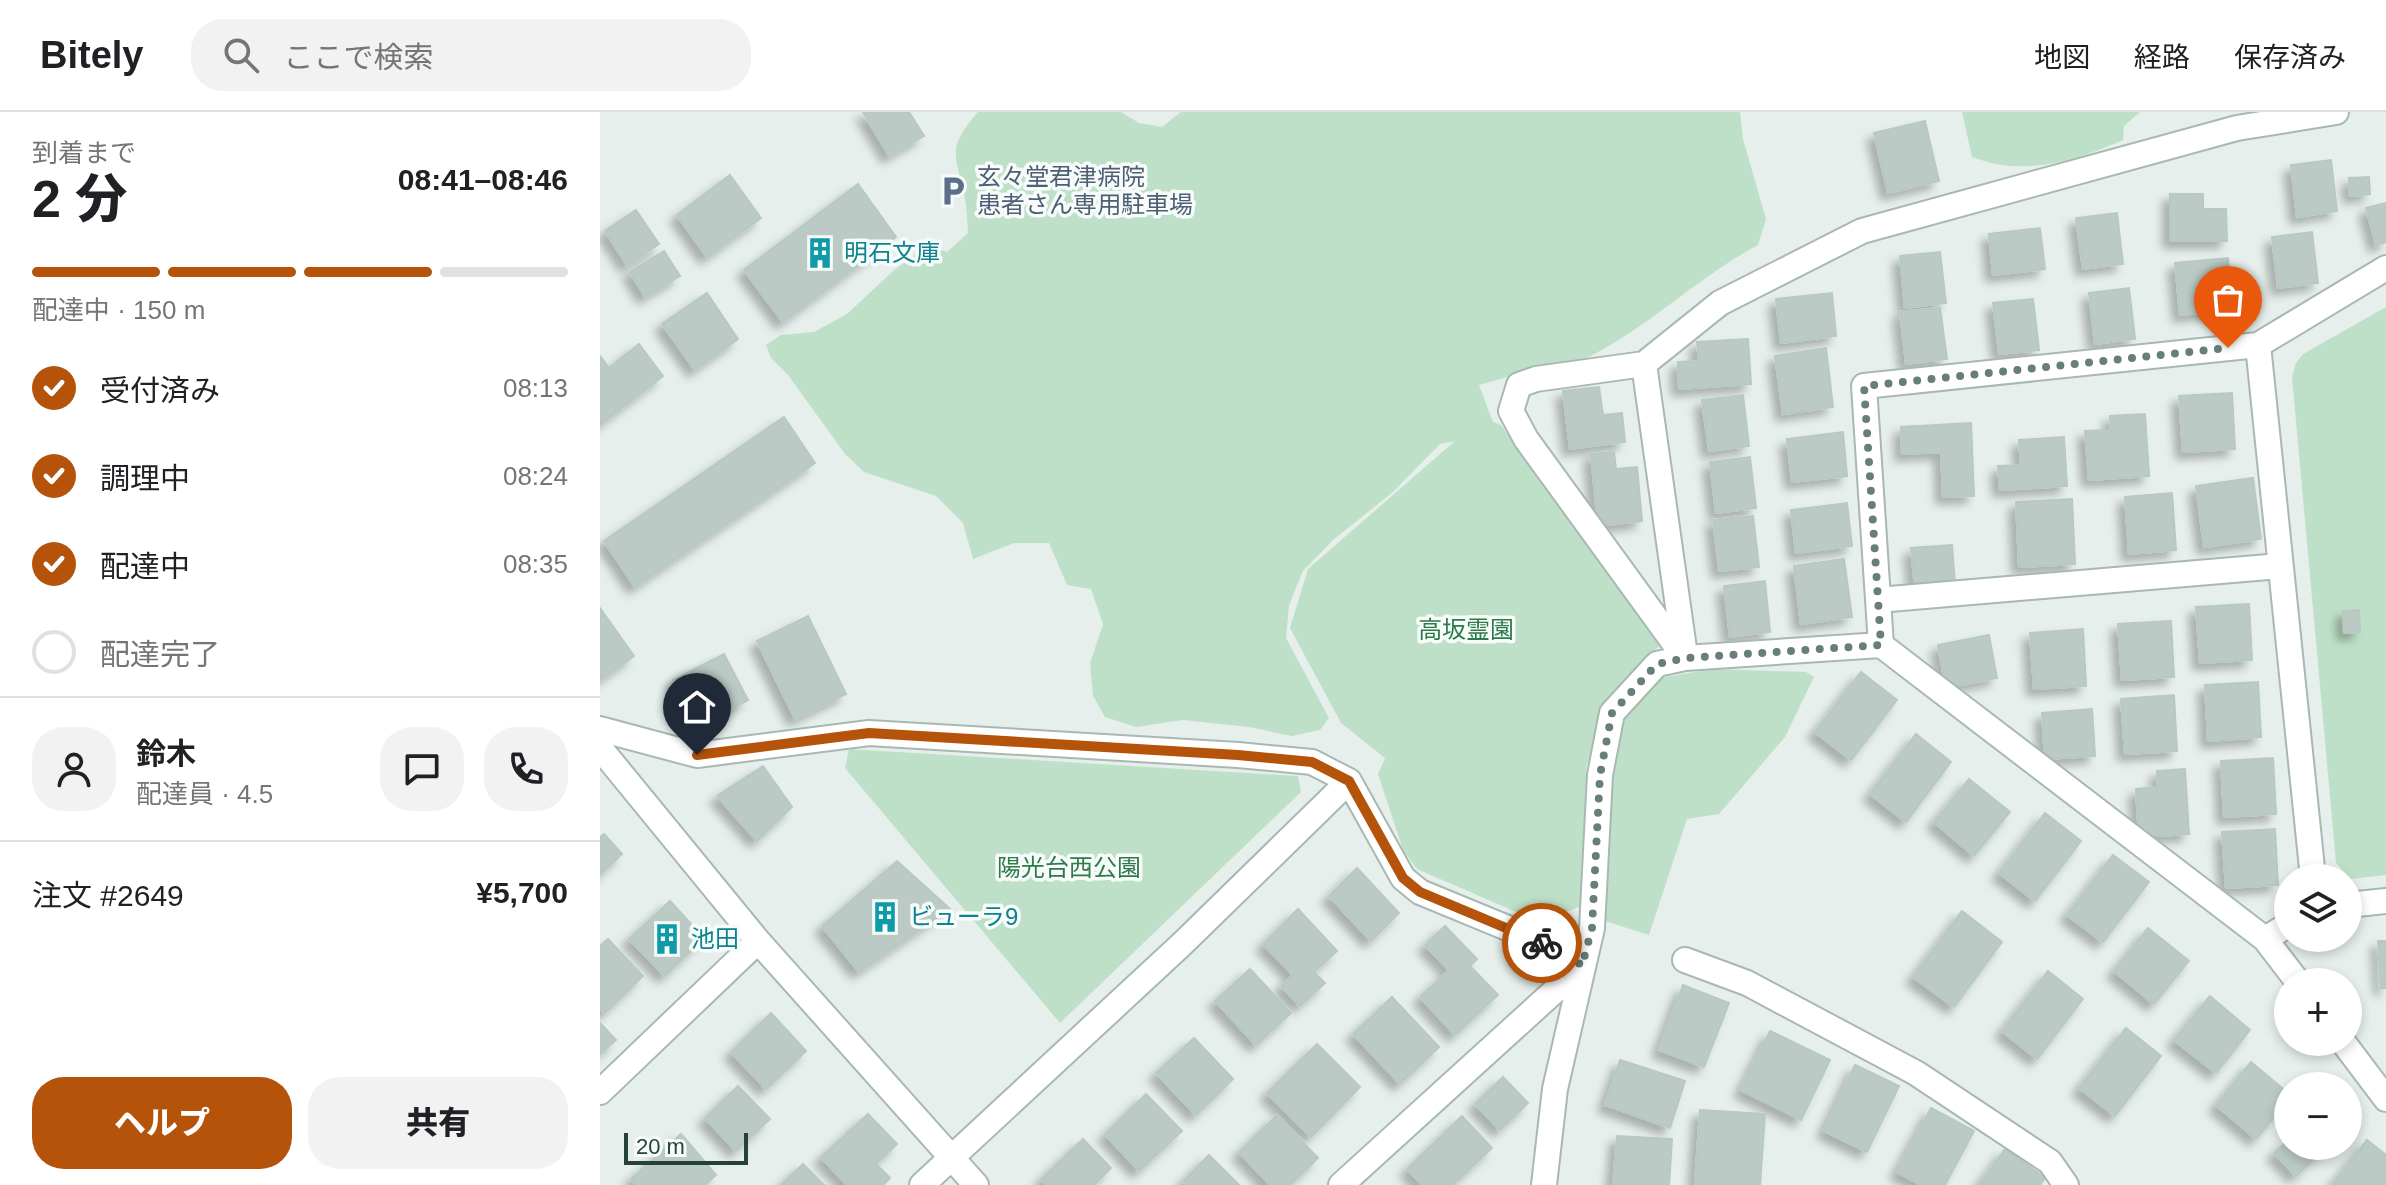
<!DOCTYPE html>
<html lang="ja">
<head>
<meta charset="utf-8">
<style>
	:root { --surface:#fff; --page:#f2f2f2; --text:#202124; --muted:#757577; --line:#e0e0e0; --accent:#b45309 }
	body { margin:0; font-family:Arial,"Noto Sans JP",sans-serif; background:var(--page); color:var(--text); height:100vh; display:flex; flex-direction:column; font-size:30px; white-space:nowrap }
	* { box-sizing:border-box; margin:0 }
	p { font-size:26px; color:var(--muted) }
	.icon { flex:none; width:44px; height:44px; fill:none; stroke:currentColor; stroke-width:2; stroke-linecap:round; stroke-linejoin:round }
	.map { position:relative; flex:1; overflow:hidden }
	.details { display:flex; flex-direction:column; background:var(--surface); width:600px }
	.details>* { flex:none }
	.controls { position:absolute; left:1674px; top:752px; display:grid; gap:16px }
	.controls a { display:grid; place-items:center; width:88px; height:88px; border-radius:50%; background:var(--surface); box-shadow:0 4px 12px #0003; font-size:40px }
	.scale { position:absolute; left:24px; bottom:20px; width:124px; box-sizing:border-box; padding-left:8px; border:4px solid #24423a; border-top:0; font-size:22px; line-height:28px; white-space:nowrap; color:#24423a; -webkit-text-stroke:6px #f7fbf9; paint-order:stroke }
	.pin { position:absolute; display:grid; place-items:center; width:68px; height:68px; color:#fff; margin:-82px -34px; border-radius:50% 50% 50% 0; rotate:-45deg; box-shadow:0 0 8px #0007 }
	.pin .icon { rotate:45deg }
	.courier { position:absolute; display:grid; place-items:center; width:80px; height:80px; margin:-40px; border:6px solid #b45309; border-radius:50%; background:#fff; color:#222; box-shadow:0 2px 10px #0007 }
	.summary em { font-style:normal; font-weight:800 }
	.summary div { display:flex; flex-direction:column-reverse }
	.summary { display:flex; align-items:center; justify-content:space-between; height:136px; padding:0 32px }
	h1 { font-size:52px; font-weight:800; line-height:60px }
	.bar { display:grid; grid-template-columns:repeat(4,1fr); gap:12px 8px; align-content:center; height:96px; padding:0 32px }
	.bar i { height:10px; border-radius:6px; background:var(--line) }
	.bar .current { background:var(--accent) }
	.bar p { grid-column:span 4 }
	.line { display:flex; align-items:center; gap:20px; padding:0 32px; border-top:2px solid var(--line) }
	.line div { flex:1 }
	.round { display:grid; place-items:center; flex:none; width:84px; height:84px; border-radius:32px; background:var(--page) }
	ol { padding:0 32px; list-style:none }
	li { display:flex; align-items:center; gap:24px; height:88px }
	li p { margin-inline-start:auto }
	li .icon { padding:8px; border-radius:50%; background:var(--accent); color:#fff; stroke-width:4 }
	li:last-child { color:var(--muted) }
	li i { width:44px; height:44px; border:4px solid var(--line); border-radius:50% }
	.cta { display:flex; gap:16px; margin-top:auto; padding:16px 32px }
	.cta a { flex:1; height:92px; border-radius:32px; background:var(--accent); color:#fff; font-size:32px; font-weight:800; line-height:92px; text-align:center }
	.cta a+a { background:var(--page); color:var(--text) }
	header { display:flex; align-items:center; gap:48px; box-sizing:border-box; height:112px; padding:0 40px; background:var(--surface); border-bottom:2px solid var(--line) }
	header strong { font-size:38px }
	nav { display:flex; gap:44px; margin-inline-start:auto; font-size:28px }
	.search { width:560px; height:72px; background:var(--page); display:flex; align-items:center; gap:20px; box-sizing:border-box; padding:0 28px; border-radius:32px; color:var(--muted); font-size:30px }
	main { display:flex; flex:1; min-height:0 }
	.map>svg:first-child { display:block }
	.green { fill:#bfe0c8 }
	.building { fill:#bbcac4; stroke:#b8c9c2; stroke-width:2; filter:url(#shadow) }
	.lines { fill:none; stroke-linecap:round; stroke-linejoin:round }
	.street-casing { stroke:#a8b8b2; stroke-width:28 }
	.secondary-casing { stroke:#a4bbb3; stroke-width:28 }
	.street { stroke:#fff; stroke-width:24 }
	.secondary { stroke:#fff; stroke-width:24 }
	.done { stroke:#687f78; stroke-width:8; stroke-dasharray:0 14.4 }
	.route { stroke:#b45309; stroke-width:10 }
	.labels { text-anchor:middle; stroke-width:7; stroke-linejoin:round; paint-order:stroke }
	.service-label { font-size:24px; fill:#4e5e75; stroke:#f7fbf9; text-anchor:start }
	.culture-label { font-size:24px; fill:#0d838f; stroke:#f7fbf9; text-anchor:start }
	.park-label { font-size:24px; fill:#2d7a4b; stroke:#f7fbf9 }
</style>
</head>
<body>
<header>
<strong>Bitely</strong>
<div class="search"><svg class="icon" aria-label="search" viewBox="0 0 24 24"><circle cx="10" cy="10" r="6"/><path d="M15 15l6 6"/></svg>ここで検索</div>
<nav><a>地図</a><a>経路</a><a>保存済み</a></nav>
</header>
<main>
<section class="details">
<div class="summary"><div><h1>2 分</h1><p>到着まで</p></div><em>08:41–08:46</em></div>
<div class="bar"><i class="current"></i><i class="current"></i><i class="current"></i><i></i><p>配達中 · 150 m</p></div>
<ol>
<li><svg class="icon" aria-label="check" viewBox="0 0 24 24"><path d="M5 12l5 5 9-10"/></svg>受付済み<p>08:13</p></li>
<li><svg class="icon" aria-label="check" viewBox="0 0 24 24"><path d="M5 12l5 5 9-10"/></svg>調理中<p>08:24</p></li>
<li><svg class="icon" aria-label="check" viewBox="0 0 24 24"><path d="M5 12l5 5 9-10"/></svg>配達中<p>08:35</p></li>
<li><i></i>配達完了</li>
</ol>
<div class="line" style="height:144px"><a class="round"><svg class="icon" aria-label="person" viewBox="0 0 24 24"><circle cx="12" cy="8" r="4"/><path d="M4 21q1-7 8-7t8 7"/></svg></a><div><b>鈴木</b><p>配達員 · 4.5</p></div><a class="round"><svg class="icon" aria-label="chat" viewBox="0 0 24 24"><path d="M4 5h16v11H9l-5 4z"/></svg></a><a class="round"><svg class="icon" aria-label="phone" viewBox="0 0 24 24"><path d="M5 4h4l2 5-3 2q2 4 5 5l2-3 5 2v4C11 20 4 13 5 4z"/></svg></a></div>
<div class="line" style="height:104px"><div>注文 #2649</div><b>¥5,700</b></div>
<div class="cta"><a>ヘルプ</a><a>共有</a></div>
</section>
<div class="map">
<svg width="1786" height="1073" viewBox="0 0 1786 1073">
	<defs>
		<filter id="shadow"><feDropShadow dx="-7" dy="7" stdDeviation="4" flood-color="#0004"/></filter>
	</defs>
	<rect width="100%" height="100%" fill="#e6efeb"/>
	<path class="green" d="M378,0H521L539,11L562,15L581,0H1140L1143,27L1166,107L1158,133C1094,167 1042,222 976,251C963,257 947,255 933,258C915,262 897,268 879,273L893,310L901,313L1059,534L1023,572L1004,596L986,656L987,765L979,795L939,810L817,757L803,738L778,662L785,646L741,611L690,516L708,457L855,329L840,332L793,380L733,428L703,459L689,493L686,526L729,606L720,618L692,624L649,615L583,608L536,615L505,605L493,584L490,551L503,512L491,477L467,473L449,431H414L373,447L363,411L336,384L264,360L245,342L188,263L171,246L166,233L181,223L214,220L247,202L293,159L327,134L347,140L368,121C367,108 367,95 364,82C355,41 347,36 378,0Z
		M1362,0H1540L1524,14L1523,28C1487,44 1443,59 1402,53C1392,52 1382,48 1372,45Z
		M1786,195V763L1751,767L1736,751L1692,265L1696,251L1703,242Z
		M1112,557L1206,560L1214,565L1185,625L1119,702L1087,707L1049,823L1002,808L1001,708L1018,605L1060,566Z
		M249,637L698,664L701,680L460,911L245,656Z"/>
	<path class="building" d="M263,0H309L324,24L289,44Z
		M1325,9L1339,69L1288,81L1274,21Z
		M1731,48L1737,99L1697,105L1691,53Z
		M130,63L161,106L107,145L77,103Z
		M1769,65L1770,82L1750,84L1749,66Z
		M258,72L296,125L183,210L144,158Z
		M1570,82H1603V97H1626L1627,129H1570Z
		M1786,91V130L1776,133L1766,96Z
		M36,98L59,132L27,153L5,119Z
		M1517,101L1523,152L1483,157L1476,106Z
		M1440,116L1445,157L1393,163L1389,122Z
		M1712,120L1718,171L1678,176L1672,125Z
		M64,139L80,164L45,185L30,160Z
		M1340,140L1346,191L1305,196L1300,144Z
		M1628,146L1632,198L1580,203L1575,151Z
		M1529,176L1535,227L1495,232L1489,181Z
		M107,181L138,227L95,258L62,212Z
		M1232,181L1236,224L1181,231L1176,187Z
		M1433,187L1439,238L1399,242L1393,191Z
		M1340,196L1347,247L1306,252L1300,200Z
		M1148,227L1151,272L1079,277L1078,250L1099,249L1097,230Z
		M39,232L63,264L0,313V244L9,256Z
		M1226,236L1233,295L1183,302L1175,244Z
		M999,275L1003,303L1022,301L1025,330L970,337L963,279Z
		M1632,281L1635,337L1583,340L1579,284Z
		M1143,283L1149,334L1109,339L1102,288Z
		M1545,302L1549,364L1489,368L1485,319L1511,318L1510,304Z
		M184,305L215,351L35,475L4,429Z
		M1371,311L1374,384L1343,385L1341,340L1302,342L1301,315Z
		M1243,320L1247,364L1192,370L1187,327Z
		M1464,325L1467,374L1400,378L1398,354L1421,353L1419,328Z
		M1014,340L1016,357L1037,355L1042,409L998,414L991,342Z
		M1150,345L1156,396L1116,401L1110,350Z
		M1653,366L1661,427L1604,435L1596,374Z
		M1572,381L1576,438L1529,442L1525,385Z
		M1472,387L1475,452L1419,455L1416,390Z
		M1247,391L1252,434L1196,441L1191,398Z
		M1153,404L1159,455L1119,459L1113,408Z
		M1352,433L1355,473L1315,477L1311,436Z
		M1244,447L1252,505L1201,512L1194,454Z
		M1165,469L1170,520L1130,525L1124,474Z
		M1649,492L1652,548L1600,551L1596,495Z
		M0,496L34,544L0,568Z
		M1759,498L1760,520L1744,521L1743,499Z
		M208,504L246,582L195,607L157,529Z
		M1571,509L1574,565L1522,568L1518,512Z
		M1483,517L1486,574L1434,577L1430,521Z
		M1389,523L1397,566L1346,576L1338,533Z
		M124,542L148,588L97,614L73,568Z
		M1261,560L1297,588L1251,648L1215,620Z
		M1658,570L1661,625L1608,629L1605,573Z
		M1574,583L1577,639L1525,642L1521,587Z
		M1492,597L1495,644L1445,647L1442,601Z
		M1316,622L1351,650L1306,710L1270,682Z
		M1673,646L1676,702L1624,705L1621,649Z
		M163,654L192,695L157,729L117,684Z
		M1585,657L1589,722L1539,725L1536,677L1558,675L1557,659Z
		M1369,667L1410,700L1374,744L1334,710Z
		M1445,701L1481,729L1435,789L1399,761Z
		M1675,717L1678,773L1626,776L1622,720Z
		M4,722L22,742L0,763V725Z
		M1513,743L1549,770L1503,830L1467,803Z
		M297,749L350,797L259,860L222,814Z
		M757,756L799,801L771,829L729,784Z
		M70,789L104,826L65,864L29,827Z
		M698,797L737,839L714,860L725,871L700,894L681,874L693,863L663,832Z
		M1362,799L1402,830L1354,895L1313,865Z
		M845,814L877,847L870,854L898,883L855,923L820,885L849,858L825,833Z
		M1548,816L1589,849L1554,892L1514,859Z
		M8,827L43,864L5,901L0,896V834Z
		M1778,829H1786V876H1781Z
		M650,857L691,901L656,933L615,889Z
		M1448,859L1483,887L1437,947L1402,919Z
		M1083,873L1129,891L1104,955L1059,938Z
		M1610,884L1650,918L1616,961L1574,928Z
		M792,885L839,935L800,972L753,922Z
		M171,901L206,939L166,977L131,940Z
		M0,911L16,928L0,942Z
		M1526,916L1561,944L1515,1004L1479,976Z
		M1170,919L1230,948L1201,1008L1141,978Z
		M594,926L633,967L596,1003L556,961Z
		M717,932L760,975L711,1025L667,981Z
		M1020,948L1085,969L1070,1016L1005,993Z
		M1651,950L1688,981V988L1656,1027L1616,993Z
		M1255,953L1299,974L1267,1040L1224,1019Z
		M903,965L928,991L900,1018L875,992Z
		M138,974L170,1007L136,1039L105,1006Z
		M546,982L582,1019L539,1059L505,1022Z
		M1331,996L1374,1019L1345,1073H1321L1297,1060Z
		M1100,998L1165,1002L1160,1073H1095Z
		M268,1002L297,1032L276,1052L290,1066L283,1073H247L221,1045Z
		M677,1003L718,1046L690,1073H670L639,1040Z
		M862,1004L892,1036L853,1073H822L807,1057Z
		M81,1022L116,1063L105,1073H36L31,1067Z
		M1017,1024L1072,1027L1069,1073H1013Z
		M483,1027L511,1056L494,1073H447L441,1067Z
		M1688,1028V1034H1727L1696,1064L1674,1041Z
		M1767,1028L1786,1043V1073H1732Z
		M1405,1037L1445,1066L1440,1073H1379Z
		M609,1043L639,1073H587L583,1069Z
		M203,1052L224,1073H181Z"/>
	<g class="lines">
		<defs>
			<path id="street" d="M1658,233L1713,766
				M1044,252L1085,544
				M1278,488L1680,454
				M1281,533L1264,274L1658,233L1786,156
				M1085,546L926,327L911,299L919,273L936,267L1044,252L1120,191L1262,119L1637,16L1736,0
				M0,617L97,643L269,621L638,643L712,650L749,669L803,766L820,780L968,841L982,854L741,1073
				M0,636L158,829L376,1073
				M1665,827L1688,813
				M1085,848L1147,871L1316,961L1450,1050L1466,1073
				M1743,930L1786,987
				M0,980L158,829
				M322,1073L582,832L749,669
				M944,1073L955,977L992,816L1000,663L1012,601L1057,552L1085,546L1281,533L1665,827L1698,870"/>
			<path id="secondary" d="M1748,793L1786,789"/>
		</defs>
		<use href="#street" class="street-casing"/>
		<use href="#secondary" class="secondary-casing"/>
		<use href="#street" class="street"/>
		<use href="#secondary" class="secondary"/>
	</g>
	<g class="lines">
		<path class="done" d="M942,831L968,841L982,854L992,816L1000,663L1012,601L1057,552L1085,546L1281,533L1264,274L1628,236"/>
		<path class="route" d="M97,643L269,621L638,643L712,650L749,669L803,766L820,780L942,831"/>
	</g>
	<defs>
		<symbol id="parking-bare" viewBox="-9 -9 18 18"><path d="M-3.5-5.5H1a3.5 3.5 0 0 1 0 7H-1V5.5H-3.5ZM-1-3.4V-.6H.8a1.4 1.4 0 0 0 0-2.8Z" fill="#5c6f8a" stroke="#f7fbf9" stroke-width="2.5" paint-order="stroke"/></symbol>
		<symbol id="building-bare" viewBox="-9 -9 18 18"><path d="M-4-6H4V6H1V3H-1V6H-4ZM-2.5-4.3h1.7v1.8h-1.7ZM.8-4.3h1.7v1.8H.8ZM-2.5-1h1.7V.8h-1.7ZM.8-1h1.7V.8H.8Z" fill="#0f9aa8" stroke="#f7fbf9" stroke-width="2.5" paint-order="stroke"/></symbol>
	</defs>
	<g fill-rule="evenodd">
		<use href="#parking-bare" x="331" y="57" width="44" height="44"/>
		<use href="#building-bare" x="198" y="119" width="44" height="44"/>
		<use href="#building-bare" x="263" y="783" width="44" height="44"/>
		<use href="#building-bare" x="45" y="805" width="44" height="44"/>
	</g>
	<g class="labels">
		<g class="service-label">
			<text x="377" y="73">玄々堂君津病院<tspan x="377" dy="28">患者さん専用駐車場</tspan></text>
		</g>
		<g class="culture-label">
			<text x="244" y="149">明石文庫</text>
			<text x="309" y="813">ビューラ9</text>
			<text x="91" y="835">池田</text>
		</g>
		<g class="park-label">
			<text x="866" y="526">高坂霊園</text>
			<text x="469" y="764">陽光台西公園</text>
		</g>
	</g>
</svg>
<div class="controls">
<a><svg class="icon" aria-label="layers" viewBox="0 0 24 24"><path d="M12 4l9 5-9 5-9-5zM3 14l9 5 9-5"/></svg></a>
<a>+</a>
<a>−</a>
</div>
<div class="scale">20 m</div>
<div class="pin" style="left:1628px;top:236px;background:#ea580c"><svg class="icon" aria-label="bag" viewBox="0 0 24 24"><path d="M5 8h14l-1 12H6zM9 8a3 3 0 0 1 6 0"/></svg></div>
<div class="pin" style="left:97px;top:643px;background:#1f2937"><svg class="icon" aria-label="home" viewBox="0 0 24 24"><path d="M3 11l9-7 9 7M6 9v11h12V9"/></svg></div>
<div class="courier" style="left:942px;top:831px"><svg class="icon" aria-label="bike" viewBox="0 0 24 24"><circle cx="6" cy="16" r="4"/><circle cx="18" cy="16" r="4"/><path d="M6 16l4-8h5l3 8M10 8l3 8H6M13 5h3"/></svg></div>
</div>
</main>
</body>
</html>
